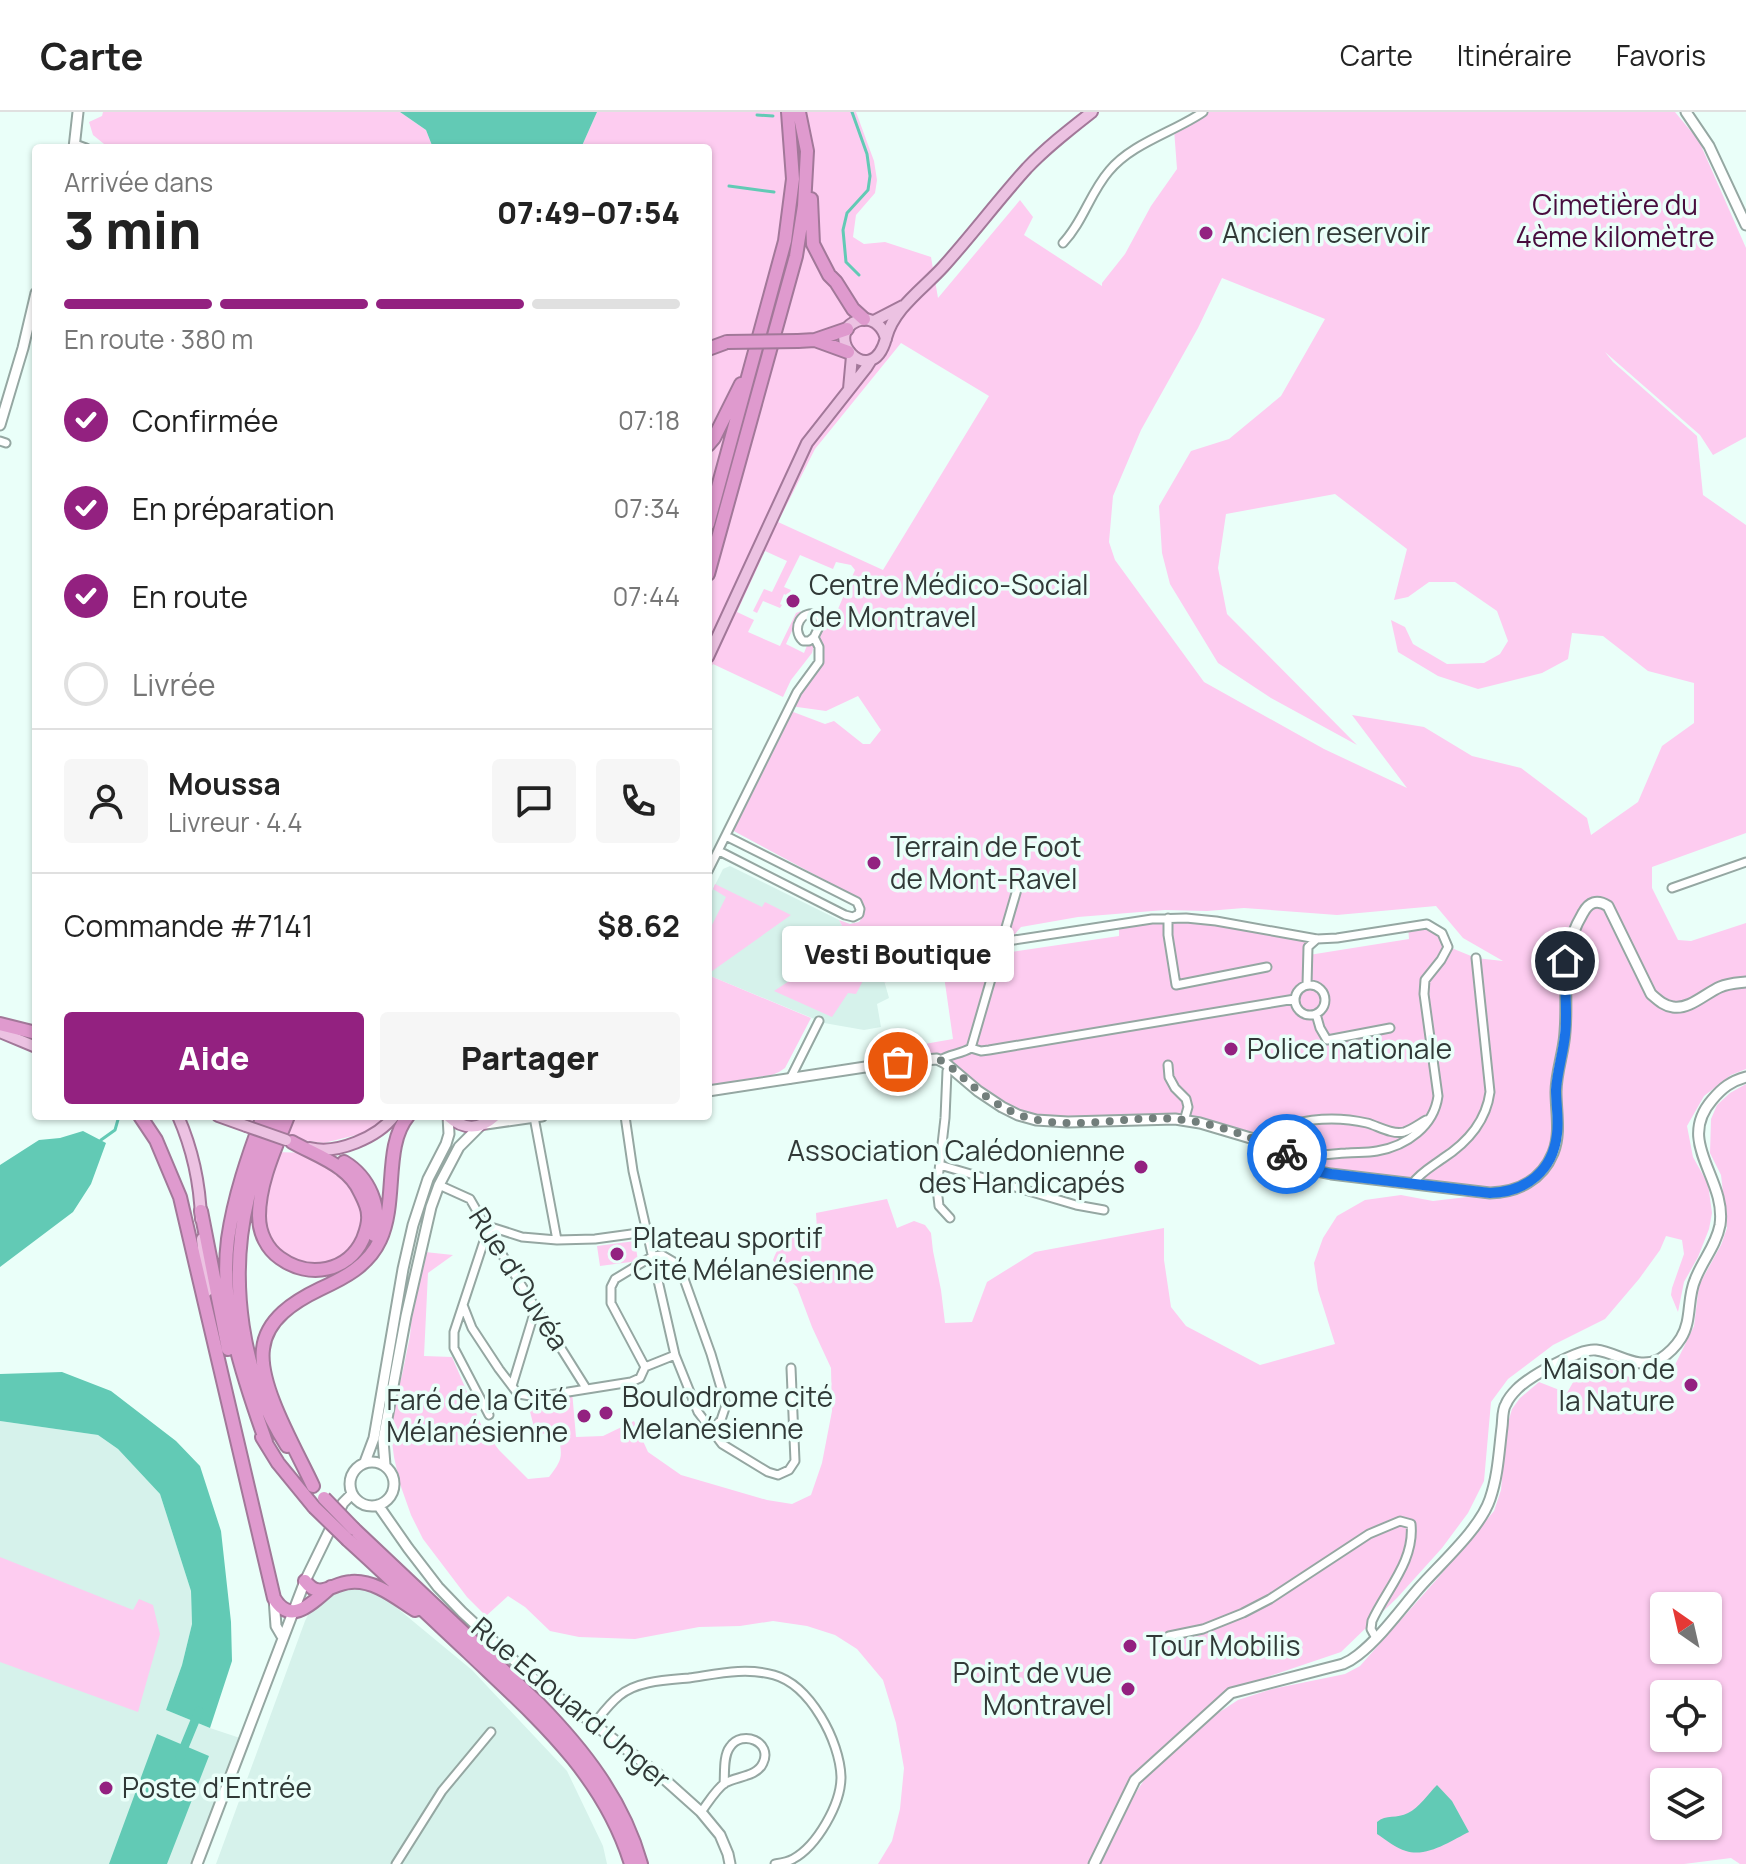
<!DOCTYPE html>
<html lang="fr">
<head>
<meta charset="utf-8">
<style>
	:root { --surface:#fff; --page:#f6f6f6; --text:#222; --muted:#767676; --line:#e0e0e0; --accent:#932180 }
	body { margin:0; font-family:Manrope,sans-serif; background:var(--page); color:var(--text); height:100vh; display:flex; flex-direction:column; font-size:30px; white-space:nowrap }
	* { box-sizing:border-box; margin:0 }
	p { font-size:26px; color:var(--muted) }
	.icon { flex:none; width:44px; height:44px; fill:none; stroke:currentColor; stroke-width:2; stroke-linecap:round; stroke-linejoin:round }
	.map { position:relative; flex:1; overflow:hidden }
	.sheet { position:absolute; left:32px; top:32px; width:680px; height:976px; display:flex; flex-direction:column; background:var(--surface); border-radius:8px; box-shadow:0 2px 6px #0004 }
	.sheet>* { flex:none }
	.needle { width:52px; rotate:326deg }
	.tools { position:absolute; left:1650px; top:1480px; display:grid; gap:16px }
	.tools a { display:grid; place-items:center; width:72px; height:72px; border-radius:8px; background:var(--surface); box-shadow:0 2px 6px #0004; font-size:40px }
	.pin { position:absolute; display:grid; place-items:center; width:68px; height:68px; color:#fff; margin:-34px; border:4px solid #fff; border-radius:50%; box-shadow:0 2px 8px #0007 }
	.courier { position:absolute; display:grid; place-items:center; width:80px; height:80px; margin:-40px; border:6px solid #1a73e8; border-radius:50%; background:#fff; color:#222; box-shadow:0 2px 10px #0007 }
	.bubble { position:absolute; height:56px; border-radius:8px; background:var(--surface); box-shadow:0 2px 6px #0004; font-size:26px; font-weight:800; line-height:56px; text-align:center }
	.head em { font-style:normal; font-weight:800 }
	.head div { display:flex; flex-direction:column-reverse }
	.head { display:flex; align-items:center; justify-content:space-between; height:136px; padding:0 32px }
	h1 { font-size:52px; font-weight:800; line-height:60px }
	.bar { display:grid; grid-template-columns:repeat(4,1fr); gap:12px 8px; align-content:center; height:96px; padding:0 32px }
	.bar i { height:10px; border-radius:6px; background:var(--line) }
	.bar .active { background:var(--accent) }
	.bar p { grid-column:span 4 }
	.line { display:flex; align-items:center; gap:20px; padding:0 32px; border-top:2px solid var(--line) }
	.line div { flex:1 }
	.round { display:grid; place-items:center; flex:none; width:84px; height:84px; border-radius:8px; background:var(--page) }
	ol { padding:0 32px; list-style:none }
	li { display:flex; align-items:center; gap:24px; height:88px }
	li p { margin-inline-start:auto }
	li .icon { padding:8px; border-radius:50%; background:var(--accent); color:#fff; stroke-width:4 }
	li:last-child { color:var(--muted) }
	li i { width:44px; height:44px; border:4px solid var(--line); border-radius:50% }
	.button { display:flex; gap:16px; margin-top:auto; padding:16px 32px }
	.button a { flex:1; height:92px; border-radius:8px; background:var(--accent); color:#fff; font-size:32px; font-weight:800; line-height:92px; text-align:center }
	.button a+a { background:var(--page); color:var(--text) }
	header { display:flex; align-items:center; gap:48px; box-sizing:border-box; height:112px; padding:0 40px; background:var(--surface); border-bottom:2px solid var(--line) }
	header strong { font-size:38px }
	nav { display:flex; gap:44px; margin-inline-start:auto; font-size:28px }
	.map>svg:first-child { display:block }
	.built { fill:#d6f2eb }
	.green { fill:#fdccf0; fill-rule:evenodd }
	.water { fill:#62cab5 }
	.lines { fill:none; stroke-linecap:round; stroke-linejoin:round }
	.stream { stroke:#62cab5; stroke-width:3 }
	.canal { stroke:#62cab5; stroke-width:9 }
	.street-casing { stroke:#95a7a2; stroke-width:11 }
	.secondary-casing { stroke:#95a7a2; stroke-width:13 }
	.primary-casing { stroke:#a27899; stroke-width:14 }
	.highway-casing { stroke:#a27899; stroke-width:16 }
	.street { stroke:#fff; stroke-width:7 }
	.secondary { stroke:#fff; stroke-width:9 }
	.primary { stroke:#ecc2e2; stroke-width:10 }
	.highway { stroke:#df9ace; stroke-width:12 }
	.primary-bridge-casing { stroke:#a27899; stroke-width:14; stroke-linecap:butt }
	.highway-bridge-casing { stroke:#a27899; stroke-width:16; stroke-linecap:butt }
	.primary-bridge { stroke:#ecc2e2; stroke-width:10 }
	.highway-bridge { stroke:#df9ace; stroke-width:12 }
	.done { stroke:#727e7b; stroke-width:8; stroke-dasharray:0 14.4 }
	.route { stroke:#1a73e8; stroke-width:10 }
	.poi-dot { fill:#932180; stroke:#eafff9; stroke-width:3 }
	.labels { text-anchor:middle; stroke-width:7; stroke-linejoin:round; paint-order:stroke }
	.park-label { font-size:28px; fill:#480d3e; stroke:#eafff9 }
	.poi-label { font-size:28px; fill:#313937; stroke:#eafff9; text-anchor:start }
	.street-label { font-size:28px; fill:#313937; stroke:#eafff9 }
</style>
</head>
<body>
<header>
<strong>Carte</strong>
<nav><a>Carte</a><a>Itinéraire</a><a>Favoris</a></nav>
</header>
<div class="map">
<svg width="1746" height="1752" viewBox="0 0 1746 1752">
	<rect width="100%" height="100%" fill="#eafff9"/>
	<path class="built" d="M730,754L839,808L861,849L877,844L889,886L877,892L881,915L864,918L824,911L708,863V787L723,757Z
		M0,1309L98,1323L118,1337L160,1382L191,1479L192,1512L182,1553L166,1598L210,1616L246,1628L197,1752H0Z
		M353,1474L374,1477L472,1558L567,1659L603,1734L607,1752H216L305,1509L313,1493L331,1479Z"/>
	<path class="green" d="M103,0H400L426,18L433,36H109L93,23L89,10L102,4Z
		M597,0H856L874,49L877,68L875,81L856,103L853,125L864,132L885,130L931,145L938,186L1020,88L1033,105L1024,123L1102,174V171L1125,142L1151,94L1177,57L1174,17L1203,0H1675L1699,29L1746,136V325L1713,343L1700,323L1605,240L1613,250L1697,324L1703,383L1746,413V721L1652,755V776L1678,828L1691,829L1746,811V957L1731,963L1704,984L1687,1014L1693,1045L1708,1072L1712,1101L1709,1117L1698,1145L1684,1170L1678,1200L1671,1183L1672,1176L1684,1142L1682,1128L1666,1124L1660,1138L1639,1167L1605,1207L1553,1233L1508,1267L1491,1290L1484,1369L1468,1401L1442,1436L1397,1486L1341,1540L1229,1578L1134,1663L1126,1696L1144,1668L1209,1607L1238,1588L1272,1577L1345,1562L1360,1554L1437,1467L1494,1399L1501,1378L1506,1318L1512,1297L1520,1286L1539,1270L1567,1281L1586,1247L1639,1269L1650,1270L1661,1268L1676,1251L1694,1214L1699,1173L1721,1133L1727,1116L1721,1063L1710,1041L1711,1007L1717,993L1730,981L1746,972V1752H1740L1731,1746L1684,1752H878L892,1729L900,1697L904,1656L896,1611L883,1568L857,1537L835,1523L807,1514L773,1509L740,1514L699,1515L635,1527L579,1525L550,1519L525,1495L508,1484L486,1504L467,1485L423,1427L411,1403L400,1372L394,1345L390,1315L391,1301L402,1263L410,1224L414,1179L425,1140L453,1143L428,1161L424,1244L452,1245L483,1317L499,1338L528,1367L549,1365C561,1349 563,1346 559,1327L535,1319L526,1284L572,1279L576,1325L603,1324L634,1309L648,1340L681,1363L767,1388L792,1392L811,1383L822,1351L832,1299L831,1256L812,1215L797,1175L779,1158L773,1148C782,1124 795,1124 817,1117L816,1101L887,1087L897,1116L914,1109L925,1113L931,1121L933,1139L941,1178L945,1211L972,1210L987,1170L1035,1140L1164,1116V1148L1171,1195L1186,1214L1260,1253L1335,1232L1318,1178L1314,1151L1323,1126L1337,1104L1365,1088L1401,1083L1433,1089L1484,1083L1346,1065L1200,1011L1068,1010L1018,1003L945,951L898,950L896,937L953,927L941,843L896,851L885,871L877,844L862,850L866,863L856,882L848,881L832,905L774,879L850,829L839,808L850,812L859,810C866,802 867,796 860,787L730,717L788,598L825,612L834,609L863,632H870L881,618L858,584L826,599L790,594L819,550L816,529L825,512L831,513L855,458L851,453L836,450L833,457L800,443L784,475L791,478L788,484L784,482L780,492L782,493L780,496L763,489L757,501L753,499L764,477L772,480L787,449L765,439L737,500L754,508L748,520L780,534L796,501L801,499L786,532L804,541L808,531L814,533L812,541L791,568L783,585L713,552L708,561V36H581ZM1222,166L1325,207L1281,284L1229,327L1191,339L1159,394L1162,441L1170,472L1218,551L1271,586L1357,633L1227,502L1218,456L1226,402L1335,382L1407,437L1394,488L1408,485L1429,470H1455L1497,499L1508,529L1500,542L1484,551L1447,552L1413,532L1405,515L1391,508L1398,540L1438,564L1478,577L1542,561L1568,547L1572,521L1603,524L1648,559L1694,571V611L1662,634L1638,690L1591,723L1587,706L1521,656L1472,644L1424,615L1352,603L1407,676L1324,637L1204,570L1115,448L1109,430L1113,384L1141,318L1198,216ZM901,231L989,284L883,458L778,410L815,337ZM1436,794L1463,826L1503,849L1476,846L1449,835C1439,814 1431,812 1408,814L1409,827L1309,843L1308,835L1317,827L1186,806L1119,812V824L998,842L1001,830L1009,829L1021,815L1078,805L1165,798L1207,799L1244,796L1337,803ZM1664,1494H1708V1538H1664ZM1664,1582H1708V1626H1664ZM1664,1670H1708V1714H1664Z
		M715,772L762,795L765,790L791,803L708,862V814L711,815L726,785L713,777Z
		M708,863L811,906L785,956L779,960L772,963L708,973Z
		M232,1004H387L380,1012L360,1022L324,1031L296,1027Z
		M274,1040L313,1041L357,1075L366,1119L337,1154L296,1155L262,1122L263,1074Z
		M635,1129L638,1149L600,1154L597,1134Z
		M0,1445L133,1498L139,1487L153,1493L160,1522L138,1600L0,1550Z"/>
	<path class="water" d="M400,0H597L581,36H433L426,18Z
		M83,1019L106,1031L91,1072L73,1100L0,1155V1053L39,1028L60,1026Z
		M62,1260L111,1279L176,1329L200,1354L221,1419L231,1510L232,1549L210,1616L166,1598L182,1553L192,1512L191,1479L160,1382L118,1337L98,1323L0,1309V1262Z
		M157,1622L209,1644L167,1752H109Z
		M1437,1673L1452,1689L1469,1720C1452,1728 1427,1746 1406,1739C1396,1736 1386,1728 1377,1722V1710C1386,1702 1397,1707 1408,1701C1419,1696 1428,1682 1437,1673Z"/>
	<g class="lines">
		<path class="stream" d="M852,0L867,42L870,64L868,78L847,101L843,118L846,150L859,163
			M757,3L773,4
			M729,74L774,80
			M101,1028L115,1018L119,1004"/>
		<path class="canal" d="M180,1645L199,1599"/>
		<defs>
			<path id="street" d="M75,32L86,36
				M1063,131C1083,110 1090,81 1109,59C1132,31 1174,20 1203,0
				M0,329L6,331
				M719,739L845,803L853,805L859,802L860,797L857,790L726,724
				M708,759L797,580L819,550V535L814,525L821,511L819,504C802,495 790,517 803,529H809L814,525
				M1672,776L1746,750
				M1168,806V823L1176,873L1267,855
				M1001,830L1152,807L1186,806L1216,809L1317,827L1337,826L1427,812L1442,821L1448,835L1441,848L1425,868L1424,882L1438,984C1434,1014 1407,1034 1377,1039C1367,1041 1356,1040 1346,1041C1329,1042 1312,1044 1295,1046
				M1295 888a15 15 0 1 1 30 0a15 15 0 1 1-30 0Z
				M1307,873L1308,835L1317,827
				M1316,902L1320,916L1327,928L1390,916
				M971,936L1018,774
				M940,948C950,942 961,942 971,936L981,939L989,938L1295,887
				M1168,953L1169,965L1175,976L1186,987L1188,995L1184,1009
				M950,955L947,959L945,1006L937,1076L939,1094L950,1106
				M790,967L819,909
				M625,1004L633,1059L675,1243L698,1300L722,1332L768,1360L778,1363L789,1358L795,1349L791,1256
				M534,1005L557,1128
				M1264,1030C1285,1004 1337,1004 1367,1011C1378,1014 1392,1023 1404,1020C1411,1018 1419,1012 1426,1008
				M940,1053L1076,1093L1104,1098
				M1412,1072C1420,1061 1431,1055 1442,1047C1467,1031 1486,1010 1490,980L1476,846
				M439,1073L470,1087L503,1144L586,1276
				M463,1193L472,1216L499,1257L518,1282L537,1285L631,1270L640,1266L645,1255L675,1243
				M645,1255L611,1191V1175L615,1167L653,1144L662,1143L679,1153L711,1242L726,1293L721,1308L712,1317
				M512,1274L536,1195
				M489,1303L454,1236V1220L488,1117L494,1116L522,1125L557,1128L595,1127L646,1120
				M1169,1524L1203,1517L1243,1501L1270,1487L1369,1422L1400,1409L1411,1412C1415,1449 1386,1478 1372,1509L1371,1517L1376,1526
				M594,1612C602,1602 609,1592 619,1584C636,1569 666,1568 689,1566C717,1562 745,1555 774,1563C810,1573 840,1629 841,1665C841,1692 817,1734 793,1747C788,1750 781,1751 775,1752
				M701,1700C708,1691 716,1677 725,1671C737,1664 757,1665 763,1651C773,1630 742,1617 730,1635C723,1644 725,1661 724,1672
				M396,1752L442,1679L491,1620"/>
			<path id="secondary" d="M1686,0L1709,34L1746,113
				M74,36L78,0
				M0,313L23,236L36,181
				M708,979L898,950L937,947L945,951L978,979L1002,995L1018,1003L1036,1008L1068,1010L1175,1007L1200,1011L1264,1030L1321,1060L1331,1062L1490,1081C1518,1080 1542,1068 1553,1041C1561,1022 1556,1000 1556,980C1556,960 1564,940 1565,920C1569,873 1557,845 1583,801C1589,790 1597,787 1608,794L1651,882C1658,888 1664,894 1673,895C1689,898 1706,881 1720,875C1729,871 1737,871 1746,870
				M486,1012L542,1004
				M350 1372a22 22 0 1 1 44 0a22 22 0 1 1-44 0Z
				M365,1350L374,1326L403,1157L413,1113L428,1067L446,1032L449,1022L448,1004
				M385,1353L383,1328L406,1204L431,1095L439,1073L459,1035L480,1014
				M378,1393L408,1436L438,1475L462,1500L535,1568L594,1612L663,1666L701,1700L720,1723L728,1742L730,1752
				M274,1486L276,1514L283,1526
				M197,1752L305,1469L343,1391L352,1382
				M1094,1752L1135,1668L1231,1581L1343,1552C1348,1550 1353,1547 1358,1543C1381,1525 1400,1498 1419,1476C1440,1452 1480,1417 1490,1387C1498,1364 1499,1339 1502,1315C1503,1308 1502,1298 1506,1292C1508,1287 1513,1281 1517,1277C1529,1265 1579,1236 1596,1238C1619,1241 1637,1259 1660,1247C1668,1242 1676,1234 1681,1226C1692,1209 1687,1186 1695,1168C1702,1149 1716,1134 1720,1113C1727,1066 1675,1031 1712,988C1722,976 1731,969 1746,965"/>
			<path id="primary" d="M874,209L903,194
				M886,227C883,215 876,208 864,207C815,217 871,283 886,226C894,196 923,177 943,155C972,123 998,88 1027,56C1047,35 1069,18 1092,0
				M849,277L852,244
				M708,545L807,331L866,256L871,248
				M0,920L36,935
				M178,1004C192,1036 200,1072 201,1107
				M218,1004L246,1014
				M448,1004C463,1018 480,1018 495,1004
				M310,1036C337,1043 378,1025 394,1004
				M202,1127L207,1179"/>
			<path id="highway" d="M811,87L813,132L829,163L836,170L853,197L864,207
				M815,228L848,240
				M798,229L815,228L847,217
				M708,237L727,230
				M708,333L714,326L741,272
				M708,412L785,129L793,67L788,0
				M708,462L796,144L804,94L807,39L799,0
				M0,912L36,921
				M140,1004L156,1028L180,1085L274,1486C291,1515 313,1490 331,1475
				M263,1004C248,1044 234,1085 228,1127C219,1197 243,1265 266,1330
				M275,1004C266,1031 254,1058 248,1086C228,1168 241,1263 287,1334
				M288,1004C276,1035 259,1070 259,1104C259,1121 267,1137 280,1146C309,1167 348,1160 363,1127C366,1119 369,1112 368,1103C368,1095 364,1088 360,1080C356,1071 349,1063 341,1057C327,1046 308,1039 292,1030
				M344,1050C369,1065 382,1095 374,1123
				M201,1099L228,1237
				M262,1325L278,1351L314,1395
				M313,1374C297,1339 258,1274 263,1237C266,1207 295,1189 320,1177C344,1166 368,1154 380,1128C398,1089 383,1034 408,1004
				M354,1417L538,1591C584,1638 623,1688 641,1752
				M348,1428C389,1465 428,1503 469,1541C535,1604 603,1661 631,1752
				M305,1469C320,1489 331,1471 351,1470C375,1468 396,1486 415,1498"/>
		</defs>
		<use href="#street" class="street-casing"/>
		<use href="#secondary" class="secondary-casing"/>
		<use href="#primary" class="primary-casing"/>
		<use href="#highway" class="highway-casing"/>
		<use href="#street" class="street"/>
		<use href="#secondary" class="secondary"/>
		<use href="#primary" class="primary"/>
		<use href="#highway" class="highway"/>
		<defs>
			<path id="primary-bridge" d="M246,1014L286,1028"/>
			<path id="highway-bridge" d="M727,230L798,229
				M324,1386L354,1417
				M314,1395L348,1428"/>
		</defs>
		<use href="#primary-bridge" class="primary-bridge-casing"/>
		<use href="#highway-bridge" class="highway-bridge-casing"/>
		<use href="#primary-bridge" class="primary-bridge"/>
		<use href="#highway-bridge" class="highway-bridge"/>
	</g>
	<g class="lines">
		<path class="done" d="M898,950L931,947L940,948C951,954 960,963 969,971C988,987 1008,1001 1033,1007C1079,1018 1129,1003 1175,1007C1213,1010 1253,1025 1287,1042"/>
		<path class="route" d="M1287,1042L1321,1060L1331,1062L1490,1081C1526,1080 1553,1059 1557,1022C1559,1007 1556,993 1556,978C1557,960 1563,942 1565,923C1568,899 1564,874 1565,849"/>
	</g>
	<g class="poi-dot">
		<circle cx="1206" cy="121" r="8"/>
		<circle cx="793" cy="489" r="8"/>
		<circle cx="874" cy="751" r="8"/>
		<circle cx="1231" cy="937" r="8"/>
		<circle cx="1141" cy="1055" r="8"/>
		<circle cx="617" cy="1142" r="8"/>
		<circle cx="1691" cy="1273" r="8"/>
		<circle cx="606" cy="1301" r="8"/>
		<circle cx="584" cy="1304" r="8"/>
		<circle cx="1130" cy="1534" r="8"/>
		<circle cx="1128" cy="1577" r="8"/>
		<circle cx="106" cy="1676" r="8"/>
	</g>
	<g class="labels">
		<g class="park-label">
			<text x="1615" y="103">Cimetière du<tspan x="1615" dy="32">4ème kilomètre</tspan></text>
		</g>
		<g class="poi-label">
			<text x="1222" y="131">Ancien reservoir</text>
			<text x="809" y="483">Centre Médico-Social<tspan x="809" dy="32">de Montravel</tspan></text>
			<text x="890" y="745">Terrain de Foot<tspan x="890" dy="32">de Mont-Ravel</tspan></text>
			<text x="1247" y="947">Police nationale</text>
			<text x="1125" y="1049" text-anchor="end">Association Calédonienne<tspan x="1125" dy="32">des Handicapés</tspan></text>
			<text x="633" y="1136">Plateau sportif<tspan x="633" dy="32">Cité Mélanésienne</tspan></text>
			<text x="1675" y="1267" text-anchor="end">Maison de<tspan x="1675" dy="32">la Nature</tspan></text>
			<text x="622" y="1295">Boulodrome cité<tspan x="622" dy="32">Melanésienne</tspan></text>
			<text x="568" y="1298" text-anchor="end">Faré de la Cité<tspan x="568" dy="32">Mélanésienne</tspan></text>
			<text x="1146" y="1544">Tour Mobilis</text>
			<text x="1112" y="1571" text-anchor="end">Point de vue<tspan x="1112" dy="32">Montravel</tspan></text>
			<text x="122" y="1686">Poste d'Entrée</text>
		</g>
		<g class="street-label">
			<text transform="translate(519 1167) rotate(58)" y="10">Rue d'Ouvéa</text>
			<text transform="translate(571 1591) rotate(40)" y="10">Rue Edouard Unger</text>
		</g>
	</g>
</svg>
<div class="tools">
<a><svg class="needle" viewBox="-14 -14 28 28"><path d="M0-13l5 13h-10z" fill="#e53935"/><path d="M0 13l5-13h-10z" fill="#767676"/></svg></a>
<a><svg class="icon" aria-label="locate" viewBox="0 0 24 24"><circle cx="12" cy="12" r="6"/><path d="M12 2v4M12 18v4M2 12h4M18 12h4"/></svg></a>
<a><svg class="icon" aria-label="layers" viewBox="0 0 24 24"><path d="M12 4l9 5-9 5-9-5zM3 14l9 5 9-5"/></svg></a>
</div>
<div class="pin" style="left:898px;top:950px;background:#ea580c"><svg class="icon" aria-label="bag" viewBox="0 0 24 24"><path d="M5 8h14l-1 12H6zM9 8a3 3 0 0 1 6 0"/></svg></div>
<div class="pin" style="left:1565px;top:849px;background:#1f2937"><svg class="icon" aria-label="home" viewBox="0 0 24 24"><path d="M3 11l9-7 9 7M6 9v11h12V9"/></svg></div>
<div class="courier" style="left:1287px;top:1042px"><svg class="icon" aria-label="bike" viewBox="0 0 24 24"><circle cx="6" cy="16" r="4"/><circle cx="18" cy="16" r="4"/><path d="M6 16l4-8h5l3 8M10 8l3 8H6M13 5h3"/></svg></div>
<div class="bubble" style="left:782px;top:814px;width:232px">Vesti Boutique</div>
<section class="sheet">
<div class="head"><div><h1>3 min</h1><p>Arrivée dans</p></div><em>07:49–07:54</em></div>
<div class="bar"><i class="active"></i><i class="active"></i><i class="active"></i><i></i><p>En route · 380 m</p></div>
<ol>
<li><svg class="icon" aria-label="check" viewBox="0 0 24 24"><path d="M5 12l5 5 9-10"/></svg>Confirmée<p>07:18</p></li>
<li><svg class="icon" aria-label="check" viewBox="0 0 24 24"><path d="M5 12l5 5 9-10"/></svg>En préparation<p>07:34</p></li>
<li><svg class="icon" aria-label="check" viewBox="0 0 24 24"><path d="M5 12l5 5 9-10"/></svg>En route<p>07:44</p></li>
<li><i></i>Livrée</li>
</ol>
<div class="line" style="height:144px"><a class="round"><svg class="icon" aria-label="person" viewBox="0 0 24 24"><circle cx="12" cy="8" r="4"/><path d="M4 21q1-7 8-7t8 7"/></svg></a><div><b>Moussa</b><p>Livreur · 4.4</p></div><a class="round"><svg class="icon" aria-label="chat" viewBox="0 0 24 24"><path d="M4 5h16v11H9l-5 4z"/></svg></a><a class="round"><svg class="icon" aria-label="phone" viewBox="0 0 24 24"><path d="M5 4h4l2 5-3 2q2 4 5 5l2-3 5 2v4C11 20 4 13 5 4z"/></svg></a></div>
<div class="line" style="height:104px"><div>Commande #7141</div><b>$8.62</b></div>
<div class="button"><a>Aide</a><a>Partager</a></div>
</section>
</div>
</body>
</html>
